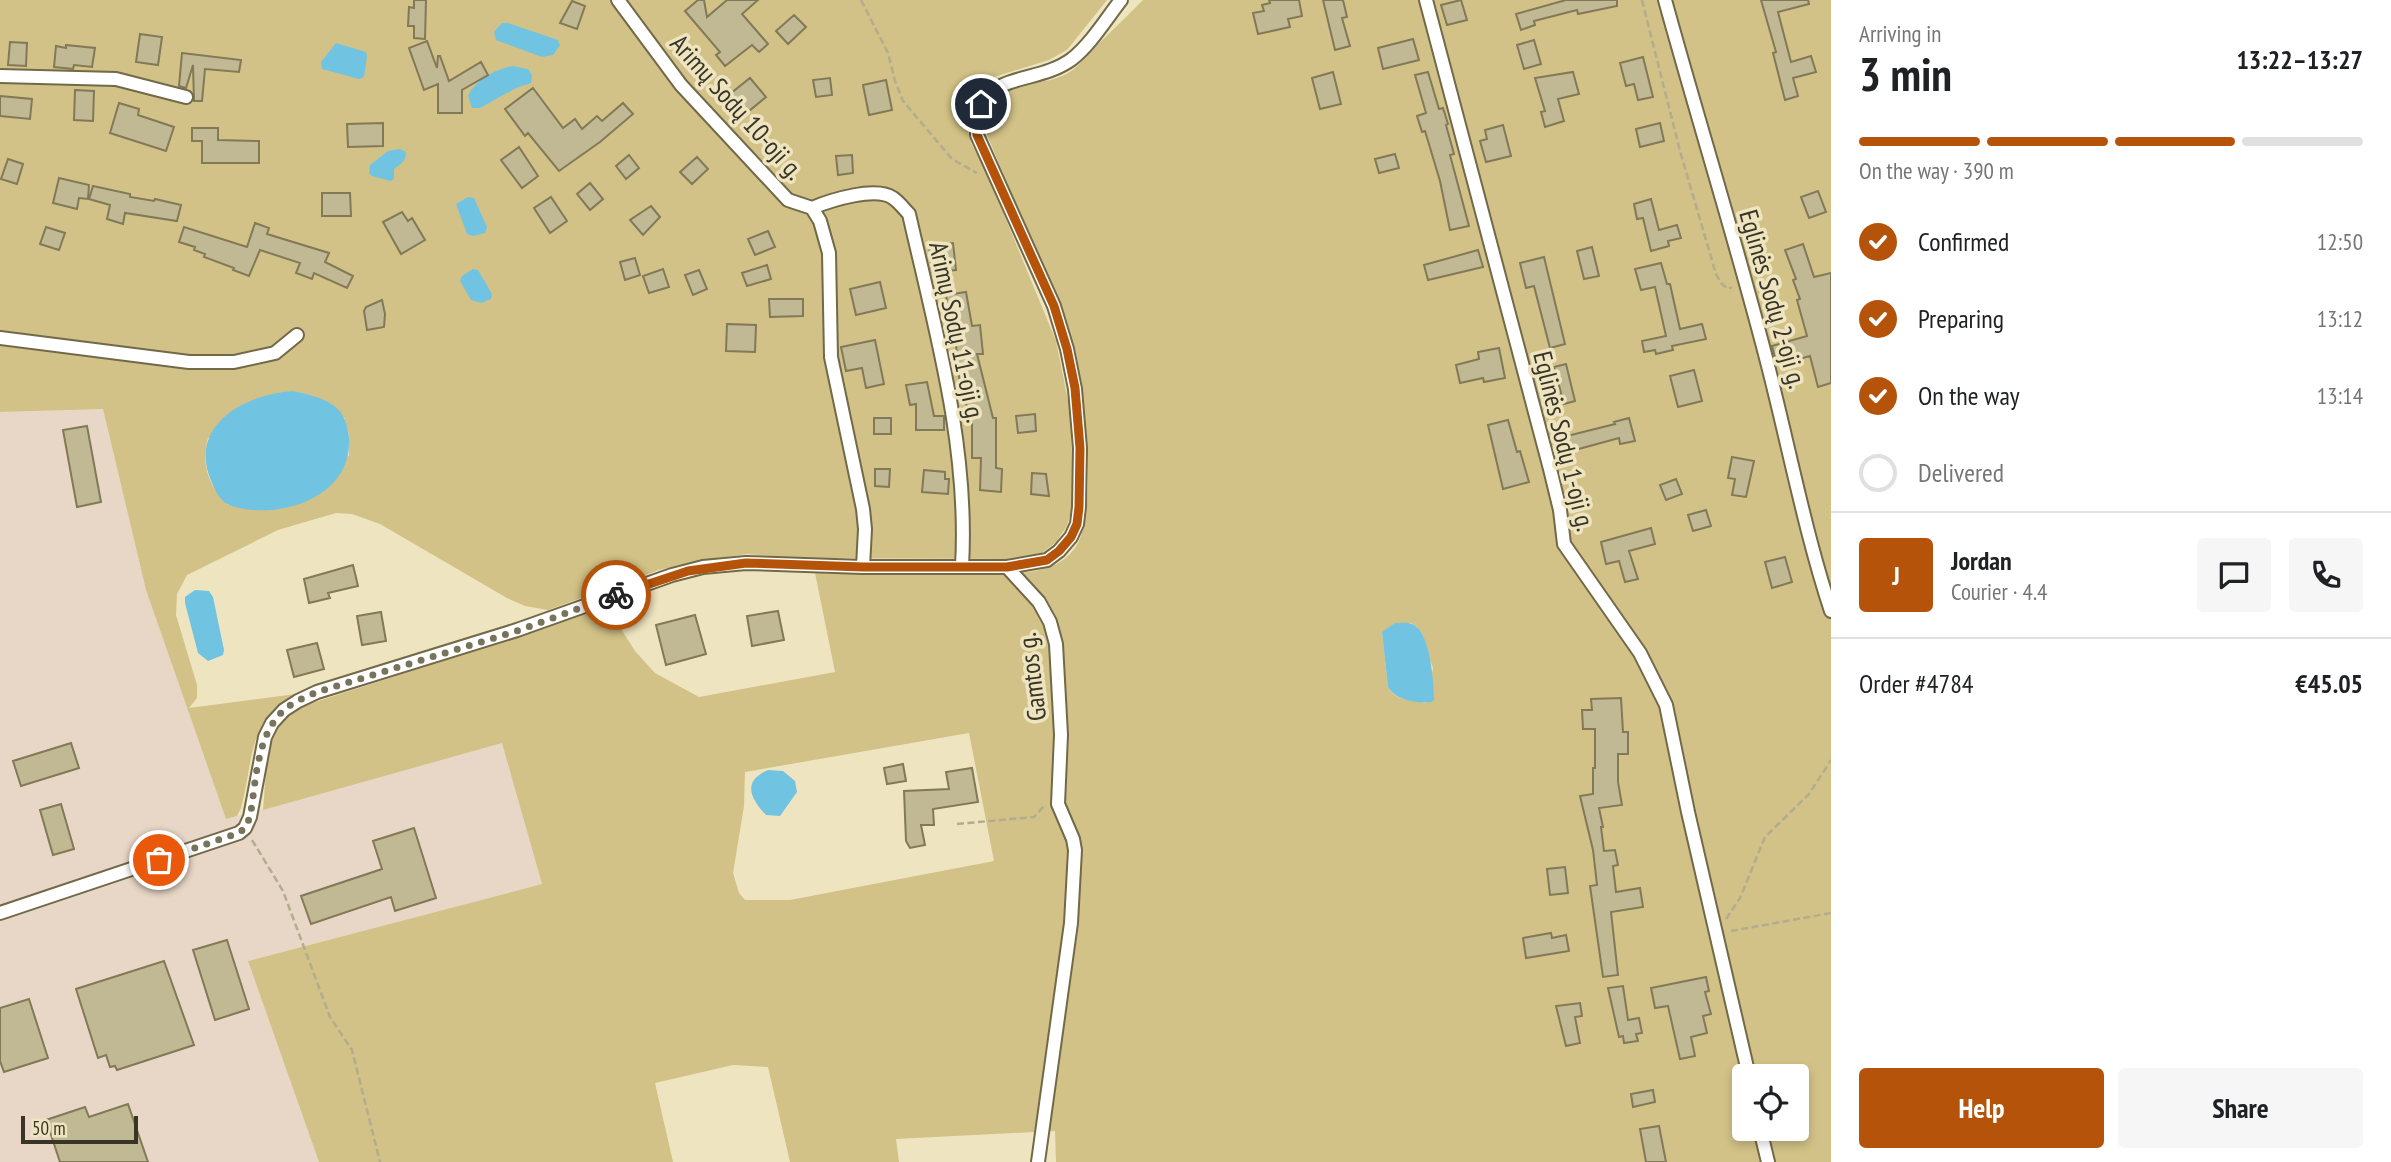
<!DOCTYPE html>
<html lang="en">
<head>
<meta charset="utf-8">
<style>
	:root { --surface:#fff; --page:#f6f6f6; --text:#202124; --muted:#757577; --line:#e0e0e0; --accent:#b45309 }
	body { margin:0; font-family:"PT Sans Narrow",sans-serif; background:var(--page); color:var(--text); height:100vh; display:flex; flex-direction:column; font-size:26px; white-space:nowrap }
	* { box-sizing:border-box; margin:0 }
	p { font-size:23px; color:var(--muted) }
	.icon { flex:none; width:38px; height:38px; fill:none; stroke:currentColor; stroke-width:2; stroke-linecap:round; stroke-linejoin:round }
	.map { position:relative; flex:1; overflow:hidden }
	.drawer { display:flex; flex-direction:column; background:var(--surface); width:560px }
	.drawer>* { flex:none }
	.tools { position:absolute; left:1732px; top:1064px; display:grid; gap:14px }
	.tools a { display:grid; place-items:center; width:77px; height:77px; border-radius:7px; background:var(--surface); box-shadow:0 4px 10px #0003; font-size:35px }
	.scale { position:absolute; left:21px; bottom:18px; width:117px; box-sizing:border-box; padding-left:7px; border:4px solid #383526; border-top:0; font-size:19px; line-height:24px; white-space:nowrap; color:#383526; -webkit-text-stroke:5px #eee5c0; paint-order:stroke }
	.pin { position:absolute; display:grid; place-items:center; width:60px; height:60px; color:#fff; margin:-30px; border:4px solid #fff; border-radius:50%; box-shadow:0 2px 7px #0007 }
	.courier { position:absolute; display:grid; place-items:center; width:70px; height:70px; margin:-35px; border:5px solid #b45309; border-radius:50%; background:#fff; color:#222; box-shadow:0 2px 9px #0007 }
	.headline em { font-style:normal; font-weight:600 }
	.headline div { display:flex; flex-direction:column-reverse }
	.headline { display:flex; align-items:center; justify-content:space-between; height:119px; padding:0 28px }
	h1 { font-size:46px; font-weight:600; line-height:52px }
	.bar { display:grid; grid-template-columns:repeat(4,1fr); gap:10px 7px; align-content:center; height:84px; padding:0 28px }
	.bar i { height:9px; border-radius:5px; background:var(--line) }
	.bar .on { background:var(--accent) }
	.bar p { grid-column:span 4 }
	.line { display:flex; align-items:center; gap:18px; padding:0 28px; border-top:2px solid var(--line) }
	.line div { flex:1 }
	.round { display:grid; place-items:center; flex:none; width:74px; height:74px; border-radius:7px; background:var(--page) }
	ol { padding:0 28px; list-style:none }
	li { display:flex; align-items:center; gap:21px; height:77px }
	li p { margin-inline-start:auto }
	li .icon { padding:7px; border-radius:50%; background:var(--accent); color:#fff; stroke-width:4 }
	li:last-child { color:var(--muted) }
	li i { width:38px; height:38px; border:4px solid var(--line); border-radius:50% }
	.button { display:flex; gap:14px; margin-top:auto; padding:14px 28px }
	.button a { flex:1; height:80px; border-radius:7px; background:var(--accent); color:#fff; font-size:28px; font-weight:600; line-height:80px; text-align:center }
	.button a+a { background:var(--page); color:var(--text) }
	main { display:flex; flex:1; min-height:0 }
	.map>svg:first-child { display:block }
	.industrial { fill:#e8d7c6 }
	.green { fill:#d2c287; fill-rule:evenodd }
	.water { fill:#71c3e2 }
	.building { fill:#c1b894; stroke:#827957; stroke-width:2 }
	.lines { fill:none; stroke-linecap:round; stroke-linejoin:round }
	.minor-casing { stroke:#716948; stroke-width:16 }
	.path { stroke:#b3ac8e; stroke-width:2.5; stroke-dasharray:7 3.5; stroke-linecap:butt }
	.minor { stroke:#fff; stroke-width:12 }
	.done { stroke:#78735c; stroke-width:7; stroke-dasharray:0 12.6 }
	.route { stroke:#b45309; stroke-width:9 }
	.labels { text-anchor:middle; stroke-width:7; stroke-linejoin:round; paint-order:stroke }
	.street-label { font-size:26px; fill:#383526; stroke:#eee5c0 }
</style>
</head>
<body>
<main>
<div class="map">
<svg width="1831" height="1162" viewBox="0 0 1831 1162">
	<rect width="100%" height="100%" fill="#eee5c0"/>
	<path class="industrial" d="M103,409L146,590L226,819L502,742L542,884L248,961L319,1162H0V412Z"/>
	<path class="green" d="M0,0H1107L1067,50L1049,60L994,77L980,89L971,109L967,126L971,143L986,171L1056,341L1071,415L1073,505L1067,526L1056,542L1042,553L1017,559L794,558L747,554L692,562L659,570L548,610L525,606L507,598L380,524L352,514L336,513L278,530L187,575L177,594L176,615L197,685V698L189,708L296,694C245,727 255,755 241,808L237,816L226,819L146,590L103,409L0,412ZM344,417L349,435V456L228,505C208,485 201,465 208,438Z
		M1143,0H1831V1162H1056L1055,1131L896,1139L899,1162H790L768,1067L733,1065L655,1083L673,1162H319L248,961L542,884L502,743L263,810C266,782 264,739 285,718C291,712 302,708 309,704L546,628L606,605L635,651L655,673L699,697L835,672L815,573L1007,574C1032,572 1058,571 1075,548C1102,510 1080,366 1065,322L985,130C986,69 1040,95 1074,69C1081,63 1086,56 1093,49C1110,33 1127,16 1143,0ZM1411,623L1417,627L1433,668L1426,703C1412,700 1395,701 1388,687L1382,632ZM969,733L994,861L790,900H745L739,893L733,873L744,806L745,772ZM1745,1076H1797V1129H1745Z"/>
	<path class="water" d="M502,23H508L558,40L560,45L553,55L542,57L496,40L494,32Z
		M336,43L366,52L367,56L364,77L359,79L322,69L321,62Z
		M512,66L528,69L532,75L531,83L516,88L480,108H472L468,96C475,80 496,69 512,66Z
		M400,149L406,152C406,161 401,164 394,169V179L391,181L372,176L369,173L370,165L388,151Z
		M468,197L474,198L487,227L485,233L473,236L467,234L456,204Z
		M473,269L478,270L492,294L491,299L481,303L471,300L460,281L462,276Z
		M293,391C307,394 321,397 333,405C344,412 348,426 349,438C353,497 280,521 232,506C221,503 216,492 212,483C186,426 244,394 293,391Z
		M195,590L209,591L213,597L224,650L223,655L208,661L198,653L185,603V597Z
		M1395,623C1400,623 1407,622 1412,624C1430,630 1434,683 1434,699L1432,702C1418,704 1395,700 1388,687L1382,632Z
		M768,770L783,771L795,781L797,792L780,816L766,815C750,798 742,781 768,770Z"/>
	<path class="building" d="M414,0H426L425,39L414,38V26H408L409,7L414,8Z
		M698,0H704L707,17L727,0H758L742,14L768,44L759,52L752,45L725,66L716,55L720,52L685,11Z
		M1269,0H1299L1302,16L1288,19L1290,27L1258,34L1253,13L1264,11L1262,5L1270,3Z
		M1323,0H1343L1347,17L1342,18L1350,46L1335,50Z
		M1461,0L1467,20L1447,25L1441,5Z
		M1566,0H1617V6L1578,14L1577,10L1534,21L1535,25L1521,30L1516,14Z
		M1761,0H1808L1809,4L1778,12L1791,62L1811,56L1816,72L1793,78L1798,96L1785,100L1773,53L1776,52Z
		M572,1L585,6L577,29L560,23Z
		M794,15L806,27L788,44L776,31Z
		M140,34L162,37L158,65L136,62Z
		M1413,39L1419,60L1383,69L1378,48Z
		M1534,40L1541,64L1524,69L1517,45Z
		M427,41L437,68L438,56H440L449,81L481,62L488,75L462,90V113H438V84L424,90L409,48Z
		M10,42L27,43L26,66L8,65Z
		M66,45L95,48L92,67L74,65L73,69L54,67L56,46L66,48Z
		M182,53L241,60L239,72L205,69L202,101H194L193,65L186,88L179,86Z
		M1643,57L1653,97L1638,100L1634,84L1626,86L1620,63Z
		M1333,72L1341,104L1320,109L1312,78Z
		M1428,72L1439,109L1443,108L1448,124L1446,125L1454,154L1450,155L1469,226L1450,230L1440,181L1425,131L1422,132L1417,116L1426,113L1415,75Z
		M1573,72L1579,94L1558,99L1564,121L1545,127L1541,112L1545,111L1535,78Z
		M750,78L766,97L749,111L742,103L739,105L730,94Z
		M830,78L832,95L816,97L813,80Z
		M886,80L892,110L869,115L863,85Z
		M533,88L563,128L575,119L582,129L597,116L602,121L623,103L633,114L600,142L559,171L528,133L525,136L505,109Z
		M75,90L94,91L93,121L74,120Z
		M0,96L32,99L30,119L0,116Z
		M119,103L139,109L138,115L174,127L166,151L110,133Z
		M383,123V146L348,147L347,124Z
		M1660,123L1664,141L1640,147L1636,129Z
		M1503,125L1511,156L1486,162L1480,141L1487,139L1485,130Z
		M192,128H218V140L259,141V163H202V141H192Z
		M519,147L538,176L522,188L501,160Z
		M1395,154L1399,168L1379,173L1375,159Z
		M629,155L639,168L626,179L616,166Z
		M852,155L853,173L838,175L836,156Z
		M697,157L708,169L692,184L680,172Z
		M8,159L23,164L17,184L1,179Z
		M59,178L89,185L88,199L79,198L77,209L53,203Z
		M590,183L603,199L590,210L577,194Z
		M93,186L130,194V197L154,201L155,199L181,205L177,221L125,213L123,224L107,219L110,205L89,199Z
		M1818,191L1826,212L1809,218L1801,197Z
		M322,193H350L351,216H322Z
		M551,197L567,221L550,233L534,208Z
		M1651,199L1659,230L1677,225L1681,238L1668,241L1669,246L1651,251L1643,218L1637,219L1634,204Z
		M651,206L660,217L643,235L630,220Z
		M402,212L408,221L412,218L425,240L401,254L383,222Z
		M255,223L269,228L267,234L329,253L325,262L353,276L347,288L314,273L312,279L296,273L300,263L260,250L249,276L233,270L234,268L204,257L205,254L194,250L195,247L179,242L184,227L247,247Z
		M46,227L65,233L59,250L40,244Z
		M768,231L775,247L755,255L748,239Z
		M953,243L956,270L932,272L929,246Z
		M1803,244L1814,277L1831,273V383L1818,387L1810,356L1785,363L1784,359L1776,361L1772,346L1807,336L1797,300L1800,299L1793,280L1796,279L1785,250Z
		M1592,247L1599,276L1584,279L1577,251Z
		M1478,250L1483,267L1428,280L1424,265Z
		M1544,257L1565,344L1550,348L1534,286L1526,288L1520,263Z
		M635,258L640,275L625,280L620,262Z
		M1661,263L1667,284H1670L1680,329L1702,324L1706,339L1672,346L1673,350L1656,354L1655,350L1644,352L1642,341L1666,336L1655,287L1641,290L1635,269Z
		M767,265L771,279L747,286L742,273Z
		M663,269L669,287L649,293L643,276Z
		M699,270L707,289L693,295L685,275Z
		M880,282L886,308L856,315L850,289Z
		M966,292L972,326L980,325L983,354H977L993,418H996V468L1002,469L1001,492L980,490L981,458H972V406L967,407L959,377L954,324L951,325L946,295Z
		M769,299H803V316L770,317Z
		M382,300L385,314L384,327L367,330L364,311L366,307Z
		M727,324L756,325L755,352L726,351Z
		M875,340L884,384L866,388L862,368L846,371L841,347Z
		M1499,348L1505,378L1484,382L1483,378L1460,383L1456,365L1479,359L1478,352Z
		M1566,364L1575,401L1564,404L1554,367Z
		M1694,370L1702,401L1678,407L1670,376Z
		M927,382L934,416H944V430H916V404L910,405L906,385Z
		M1035,414L1036,431L1018,433L1016,416Z
		M874,418H891V434H874Z
		M1629,418L1635,441L1620,444L1619,438L1575,450L1574,447L1570,448L1567,436L1615,424L1614,422Z
		M1508,420L1517,452L1520,451L1529,482L1503,489L1488,425Z
		M87,426L101,502L77,507L63,430Z
		M1732,457L1754,461L1746,497L1732,495L1735,479L1728,478Z
		M875,469H890L889,487L875,486Z
		M924,470L945,472V479H949L948,494L922,492Z
		M1032,473L1046,474L1049,496L1031,494Z
		M1676,479L1682,494L1666,500L1660,485Z
		M1706,510L1711,526L1693,531L1688,515Z
		M1651,528L1655,544L1629,551L1638,579L1625,582L1619,561L1606,564L1601,542Z
		M1785,557L1792,582L1772,588L1765,562Z
		M353,565L358,586L328,593L330,598L309,603L304,579Z
		M778,611L784,640L752,646L747,616Z
		M381,612L386,641L362,645L357,616Z
		M695,615L706,654L666,665L656,625Z
		M317,643L324,669L294,677L287,650Z
		M1621,698L1623,732H1628V754H1618V782L1622,805L1599,808L1603,827H1601L1604,851L1615,850L1618,865L1613,866L1616,892L1640,888L1643,907L1611,912L1618,975L1603,977L1590,886L1597,885L1593,850L1580,796L1593,794V768H1595V729H1583L1582,710H1592L1591,699Z
		M71,743L79,768L21,786L13,761Z
		M903,764L906,781L887,784L884,768Z
		M972,768L978,802L933,809L934,825H921L925,845L910,848L906,841L904,791L949,789L946,772Z
		M61,804L74,849L53,855L40,810Z
		M414,828L436,898L395,911L391,897L311,924L301,896L382,869L373,841Z
		M1565,867L1568,893L1550,895L1547,869Z
		M1551,933L1552,938L1566,935L1569,951L1526,958L1523,938Z
		M227,940L249,1009L215,1020L193,950Z
		M164,961L194,1045L117,1070L115,1066L110,1067L106,1055L98,1058L76,989Z
		M1706,977L1709,991L1705,992L1711,1014L1703,1016L1707,1033L1691,1037L1695,1056L1680,1059L1668,1006L1655,1008L1651,988Z
		M1623,986L1628,1020L1639,1018L1642,1033L1636,1034L1638,1041L1624,1043L1623,1036L1619,1037L1608,988Z
		M29,999L48,1058L4,1072L0,1061V1008Z
		M1580,1003L1582,1016L1575,1017L1580,1043L1566,1046L1556,1006Z
		M1653,1090L1655,1102L1633,1107L1631,1094Z
		M128,1104L148,1162H60L46,1120L85,1107L89,1117Z
		M1659,1126L1666,1162H1646L1640,1129Z"/>
	<g class="lines">
		<defs>
			<path id="minor" d="M618,0L681,85L788,200L812,208L820,221L829,253L831,357L863,509L865,529L863,567
				M1426,0L1550,469L1560,510L1564,544L1640,653L1666,705L1688,812L1749,1076
				M1665,0C1698,120 1735,238 1766,358C1788,442 1804,529 1831,611
				M0,76L116,79L186,97
				M812,208C831,200 876,186 893,198C899,202 904,209 909,214C935,329 969,446 962,566
				M0,338L189,362H234L275,353L297,335
				M1007,567L1039,602L1050,622L1056,644L1061,735L1058,804L1073,839L1075,850L1071,923L1038,1162
				M0,913L239,833L245,828L250,817L265,737L272,723L284,710L298,701L317,692L517,630L672,575L703,567L746,563L863,567H1007L1047,560L1059,551L1071,537L1077,524L1079,507L1080,448L1075,389L1067,349L1054,306L977,135C976,67 1033,88 1072,59C1091,44 1106,19 1121,0
				M1760,1129L1768,1162"/>
		</defs>
		<use href="#minor" class="minor-casing"/>
		<path class="path" d="M861,0L888,53L895,81L903,101L952,159L977,173
			M1642,0L1680,151L1716,274L1721,283L1728,289L1732,287
			M957,824L1034,817L1044,806
			M252,840L283,891L330,1017L352,1050L380,1162
			M1726,919L1740,898L1765,837L1809,794L1831,760
			M1731,931L1831,913"/>
		<use href="#minor" class="minor"/>
	</g>
	<g class="lines">
		<path class="done" d="M159,860L239,833L245,828L250,817C256,783 256,735 284,710C293,702 306,697 317,692L517,631L616,595"/>
		<path class="route" d="M616,595L688,571L746,563L863,567H1007L1047,560L1059,551L1071,537L1077,524L1079,507L1080,448L1075,388L1067,349L1054,306L977,135V120L981,104"/>
	</g>
	<g class="labels">
		<g class="street-label">
			<text transform="translate(737 107) rotate(48)" y="9">Arimų Sodų 10-oji g.</text>
			<text transform="translate(1773 299) rotate(74)" y="9">Eglinės Sodų 2-oji g.</text>
			<text transform="translate(957 332) rotate(78)" y="9">Arimų Sodų 11-oji g.</text>
			<text transform="translate(1564 441) rotate(76)" y="9">Eglinės Sodų 1-oji g.</text>
			<text transform="translate(1032 677) rotate(-97)" y="9">Gamtos g.</text>
		</g>
	</g>
</svg>
<div class="tools">
<a><svg class="icon" aria-label="locate" viewBox="0 0 24 24"><circle cx="12" cy="12" r="6"/><path d="M12 2v4M12 18v4M2 12h4M18 12h4"/></svg></a>
</div>
<div class="scale">50 m</div>
<div class="pin" style="left:159px;top:860px;background:#ea580c"><svg class="icon" aria-label="bag" viewBox="0 0 24 24"><path d="M5 8h14l-1 12H6zM9 8a3 3 0 0 1 6 0"/></svg></div>
<div class="pin" style="left:981px;top:104px;background:#1f2937"><svg class="icon" aria-label="home" viewBox="0 0 24 24"><path d="M3 11l9-7 9 7M6 9v11h12V9"/></svg></div>
<div class="courier" style="left:616px;top:595px"><svg class="icon" aria-label="bike" viewBox="0 0 24 24"><circle cx="6" cy="16" r="4"/><circle cx="18" cy="16" r="4"/><path d="M6 16l4-8h5l3 8M10 8l3 8H6M13 5h3"/></svg></div>
</div>
<section class="drawer">
<div class="headline"><div><h1>3 min</h1><p>Arriving in</p></div><em>13:22–13:27</em></div>
<div class="bar"><i class="on"></i><i class="on"></i><i class="on"></i><i></i><p>On the way · 390 m</p></div>
<ol>
<li><svg class="icon" aria-label="check" viewBox="0 0 24 24"><path d="M5 12l5 5 9-10"/></svg>Confirmed<p>12:50</p></li>
<li><svg class="icon" aria-label="check" viewBox="0 0 24 24"><path d="M5 12l5 5 9-10"/></svg>Preparing<p>13:12</p></li>
<li><svg class="icon" aria-label="check" viewBox="0 0 24 24"><path d="M5 12l5 5 9-10"/></svg>On the way<p>13:14</p></li>
<li><i></i>Delivered</li>
</ol>
<div class="line" style="height:126px"><b class="round" style="background:var(--accent);color:#fff">J</b><div><b>Jordan</b><p>Courier · 4.4</p></div><a class="round"><svg class="icon" aria-label="chat" viewBox="0 0 24 24"><path d="M4 5h16v11H9l-5 4z"/></svg></a><a class="round"><svg class="icon" aria-label="phone" viewBox="0 0 24 24"><path d="M5 4h4l2 5-3 2q2 4 5 5l2-3 5 2v4C11 20 4 13 5 4z"/></svg></a></div>
<div class="line" style="height:91px"><div>Order #4784</div><b>€45.05</b></div>
<div class="button"><a>Help</a><a>Share</a></div>
</section>
</main>
</body>
</html>
